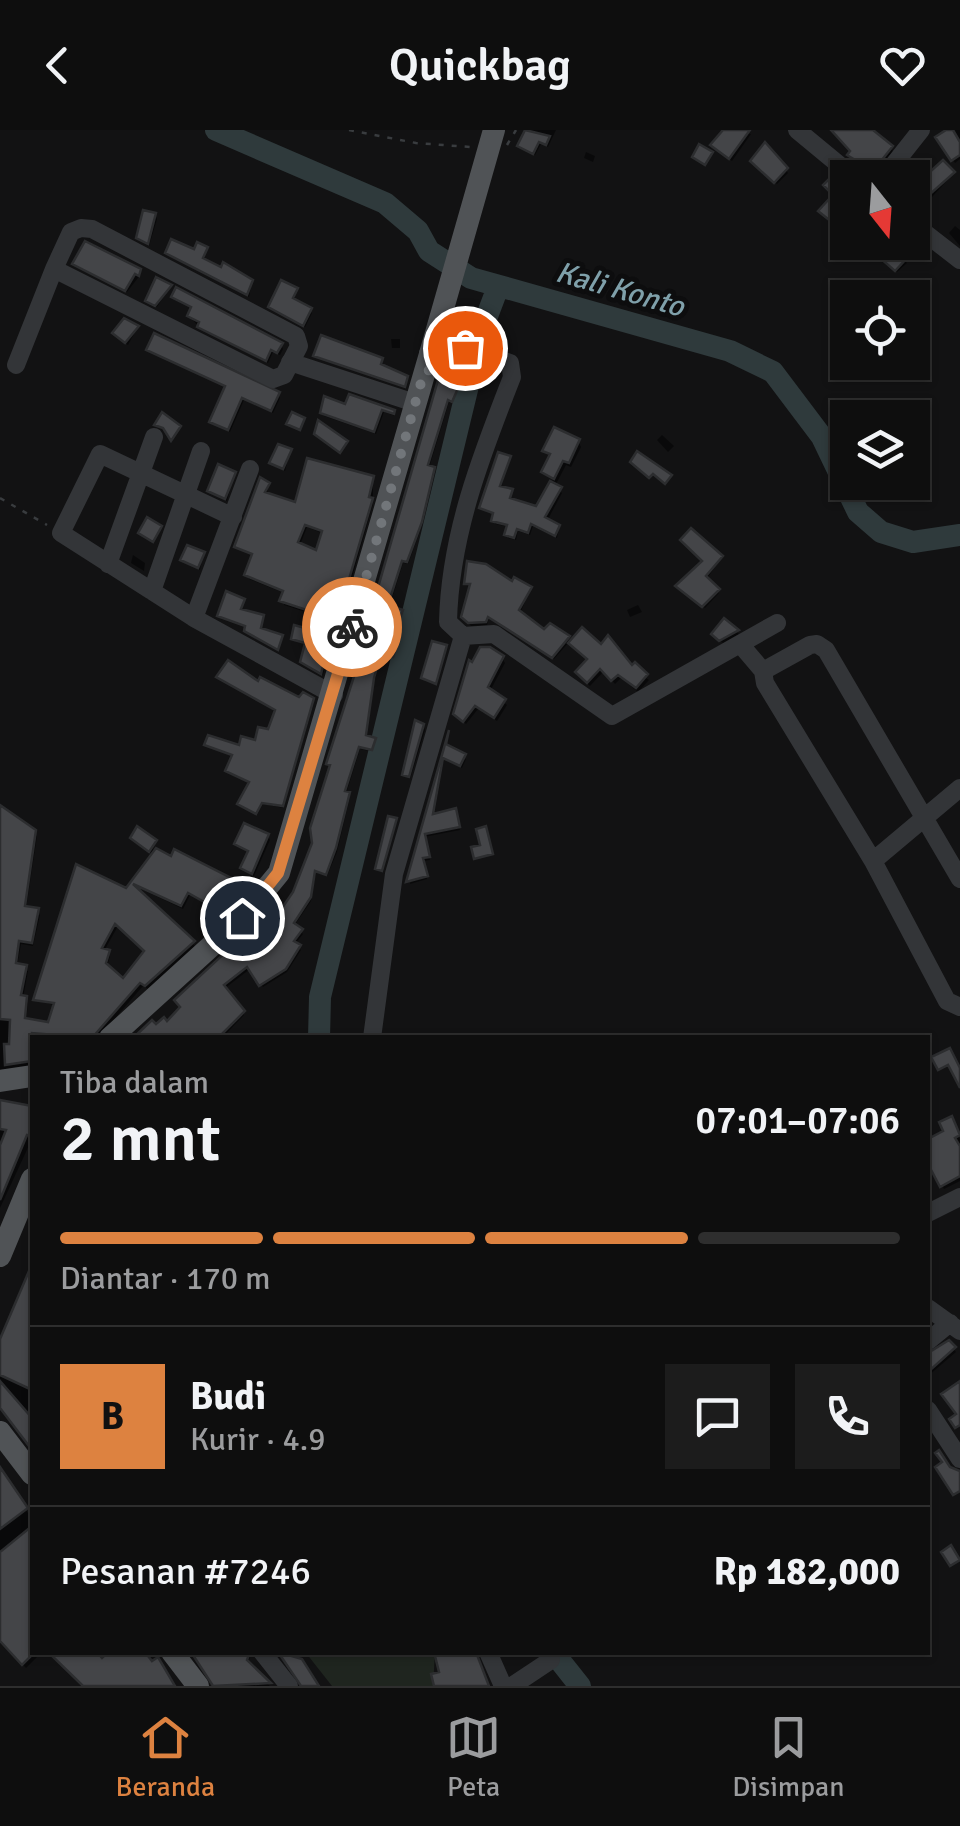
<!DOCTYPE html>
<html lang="id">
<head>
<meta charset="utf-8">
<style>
	:root { --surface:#0e0e0e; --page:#1c1c1c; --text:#f1f3f6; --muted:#9b9c9e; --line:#2e2e2e; --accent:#dd8240 }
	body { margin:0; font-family:Signika,sans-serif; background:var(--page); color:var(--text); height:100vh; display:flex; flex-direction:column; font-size:38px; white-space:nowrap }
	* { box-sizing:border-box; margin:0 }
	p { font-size:32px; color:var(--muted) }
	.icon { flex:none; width:55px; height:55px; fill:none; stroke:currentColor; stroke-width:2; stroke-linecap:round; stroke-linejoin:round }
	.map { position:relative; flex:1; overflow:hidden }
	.drawer { position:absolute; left:30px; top:905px; width:900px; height:620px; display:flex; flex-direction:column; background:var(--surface); border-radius:0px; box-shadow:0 2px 8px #0004,0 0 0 2px var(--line) }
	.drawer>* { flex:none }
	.needle { width:65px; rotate:163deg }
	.buttons { position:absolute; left:830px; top:30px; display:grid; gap:20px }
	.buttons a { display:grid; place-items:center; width:100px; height:100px; border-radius:0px; background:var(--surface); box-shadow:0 2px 8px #0004,0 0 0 2px var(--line); font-size:50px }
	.pin { position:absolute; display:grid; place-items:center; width:85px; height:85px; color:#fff; margin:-42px; border:5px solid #fff; border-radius:50%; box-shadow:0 2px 10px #0007 }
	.courier { position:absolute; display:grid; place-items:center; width:100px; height:100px; margin:-50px; border:8px solid #dd8240; border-radius:50%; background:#fff; color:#222; box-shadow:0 2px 12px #0007 }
	.summary em { font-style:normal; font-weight:600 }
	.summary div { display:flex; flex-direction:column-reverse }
	.summary { display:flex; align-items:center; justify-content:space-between; height:170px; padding:0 30px }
	h1 { font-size:65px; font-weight:600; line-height:75px }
	.bar { display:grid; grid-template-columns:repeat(4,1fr); gap:15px 10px; align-content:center; height:120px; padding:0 30px }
	.bar i { height:12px; border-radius:8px; background:var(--line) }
	.bar .active { background:var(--accent) }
	.bar p { grid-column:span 4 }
	.line { display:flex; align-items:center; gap:25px; padding:0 30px; border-top:2px solid var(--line) }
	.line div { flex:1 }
	.round { display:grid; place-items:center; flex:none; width:105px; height:105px; border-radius:0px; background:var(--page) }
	header { display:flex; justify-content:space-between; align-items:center; height:130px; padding:0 30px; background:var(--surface); font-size:45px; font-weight:600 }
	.menu { display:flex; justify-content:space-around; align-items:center; height:140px; border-top:2px solid var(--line); background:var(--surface); font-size:28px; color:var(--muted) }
	.menu a { display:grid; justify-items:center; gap:5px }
	.menu .active { color:var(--accent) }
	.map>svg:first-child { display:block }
	.green { fill:#1f251f }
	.shadow { fill:#0007; fill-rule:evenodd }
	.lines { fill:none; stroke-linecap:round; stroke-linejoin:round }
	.river { stroke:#2f3a3c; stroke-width:22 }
	.building { fill:#444548; stroke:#2c2d2f; stroke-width:2.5; fill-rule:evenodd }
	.path { stroke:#393c3f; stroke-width:2.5; stroke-dasharray:5 8; stroke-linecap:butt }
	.minor { stroke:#333538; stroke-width:18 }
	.major { stroke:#505356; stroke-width:22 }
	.major-bridge { stroke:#505356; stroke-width:22 }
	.done { stroke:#72767a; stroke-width:10; stroke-dasharray:0 18 }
	.route { stroke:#dd8240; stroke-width:12 }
	.labels { text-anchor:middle; stroke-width:10; stroke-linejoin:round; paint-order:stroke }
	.water-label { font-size:30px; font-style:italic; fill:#7fa0aa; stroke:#0d0d0e }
</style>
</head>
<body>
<header><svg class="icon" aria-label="back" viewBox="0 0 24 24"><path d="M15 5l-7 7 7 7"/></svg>Quickbag<svg class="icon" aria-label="heart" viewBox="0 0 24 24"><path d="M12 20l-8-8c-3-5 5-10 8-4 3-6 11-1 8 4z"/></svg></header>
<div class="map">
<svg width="960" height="1556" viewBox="0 0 960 1556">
	<rect width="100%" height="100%" fill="#121213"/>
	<path class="green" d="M306,1523H435L433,1556H332Z"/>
	<path class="shadow" d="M524,0H556L548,17L541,14L535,25L520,16Z
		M725,0L751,4L732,31L715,18Z
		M833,0H868L893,21L875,43L852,29L853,22Z
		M949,0H960V29L955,33L939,8Z
		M586,22L595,26L593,32L584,28Z
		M754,34L786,40L788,43L777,54Z
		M953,44L932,67L928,62L912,75V61Z
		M155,85L157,89L149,116L138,107Z
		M955,96L960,100V116L949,103Z
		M858,112H890L907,133L897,142Z
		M206,119L204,132L252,152L249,167L167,123Z
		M75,134L139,141L141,144L127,162Z
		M170,157L157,177L149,173L148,171Z
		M296,160L294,171L312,183L305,197L271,177Z
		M174,167L281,215L283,219L280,225L273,222L268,233L202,200L189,186L193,179Z
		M137,198L128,215L117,206Z
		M391,209H400V218H392Z
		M149,220L278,264L280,268L273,283L244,270L230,302L212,291L227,258Z
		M316,226L381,230L382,237L406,248V258Z
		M440,252L459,261L453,274L449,272L429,338L435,342L422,396L408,434L403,433L389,478L403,485L390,517L394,529L382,526L374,552L367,608L376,613L373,622L360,619L346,664L350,667L337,722L327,746L316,742L311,771L294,796L303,804L295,814L301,820L287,842L263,857L250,839L224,859L244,885L222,908H138L167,894L268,804L295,763L315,714L329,634L373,496L370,492Z
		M350,268L394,282L395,286L384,282L376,304L324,286L322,282L346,277Z
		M662,305L674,316L668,322L657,310Z
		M578,311L581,317L571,337L566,335L555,356L562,363L547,391L559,397L557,408L533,396L530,405L518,401L516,410L508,408L509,397L495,394V385L482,378L509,328L501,359L511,362V371L537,378L553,350L544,342L551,327L545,321Z
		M290,321L285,341L274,336L272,333Z
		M234,344L227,371L212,364L210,361Z
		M373,349V374L339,493L284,475V463L249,449L254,426L237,417L268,355L267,365L297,375ZM307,397L324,404L317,423L300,415Z
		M203,424L200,440L183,430Z
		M133,425L145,433L144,441L131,433Z
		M721,428L706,450L719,463L705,478L680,459Z
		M466,453L530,459L520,484L544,503L570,511L554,529L489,488L487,495L471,496L466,490L472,457Z
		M244,471L242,482L262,487V501L281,507L279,521L249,504L247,498L221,489L219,486Z
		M638,475L642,482L630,487L627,480Z
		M725,491L739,504L723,513L716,507Z
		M330,508L331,511L323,545L305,535L307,515L293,509Z
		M574,517H601L649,550L638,562L621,548L615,554L604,541L590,556L580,547L589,531Z
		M446,518L437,555L425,551L423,548Z
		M502,528L505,533L490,561L507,575L497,591L478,579L466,594L456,584Z
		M258,555L314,573L283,678L263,674L257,685L240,674L251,653L229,644L234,627L207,614L241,618L270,602L277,581Z
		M423,596L425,600L410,649L404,644Z
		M447,617L466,629L462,638L444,629L434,686L457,684L460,700L424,707L430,730L423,731L427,749L410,754Z
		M0,681L37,706L26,779L40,785L33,816L21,814L17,836L28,841L23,868L28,873L26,891L50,895L56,876L36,869L154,725L134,711L155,712L153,719L172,730L234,755L225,784L190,765L183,779L133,755L195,816L148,859L143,856L98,908H32V937L0,940ZM118,796L146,823L123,852L107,837L110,826L104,821Z
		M396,690L383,742L379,741L378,738Z
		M268,706L270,710L254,746L242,738L250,723L237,714Z
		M0,972L32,978V1009L0,1078Z
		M951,989L960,1009V1051L944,1059L928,1027V1012L946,1002Z
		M32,1140V1315L0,1279V1216Z
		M949,1213L956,1222L928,1246V1226Z
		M4,1347L32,1389V1522H42L26,1538L0,1510V1350Z
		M191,1522H252L247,1535L270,1556H214L213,1548Z"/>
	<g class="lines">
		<path class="river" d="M216,0L385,73L418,101L429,121L471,148L730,221L773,242L822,307L858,382L881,402L913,412L960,405
			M319,908L320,867L481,202L498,157
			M553,1522L580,1556"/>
	</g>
	<path class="building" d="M525,0L550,6L546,15L539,12L533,24L517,16Z
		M723,0H750L729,29L710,15Z
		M831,0H873L893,16L873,41L847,25L850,21Z
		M946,0H953L960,12V25L951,31L935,7Z
		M765,12L788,38L774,53L750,31Z
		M699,14L713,22L705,35L692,27Z
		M943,30L955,42L929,65L925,60L912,71V58Z
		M831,47L846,62L838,70L823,55Z
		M830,68L848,85V105L818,81Z
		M143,80L156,83L148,114L136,108Z
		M171,109L194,119L197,112L208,117L203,128L221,137L223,132L253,150L247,165L165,123Z
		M85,111L141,139L139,146L135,144L125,161L72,134Z
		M862,112H892L907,128L895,141Z
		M156,147L172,155L155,176L145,171Z
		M281,150L298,158L293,168L312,178L303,196L268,177Z
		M176,157L283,213L277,223L271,220L266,231L197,197L199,192L187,186L191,177L171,167Z
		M124,188L139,196L125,213L112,203Z
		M154,203L280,262L271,281L242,268L228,300L209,292L225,256L146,220Z
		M321,205L383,228L381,234L408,246L405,257L313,226Z
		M442,249L459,256L452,272L448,270L428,335L435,337L422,392L407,432L402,431L388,475L403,480L389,516L396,518L393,527L381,524L374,548L366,605L376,608L372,620L359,617L345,661L350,662L336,718L326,745L315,741L311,767L294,793L303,799L294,811L301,815L286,839L259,856L247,837L224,855L245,881L218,908H133L152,890L156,894L164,887L167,891L180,877L174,870L258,792L267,800L293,762L312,713L310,698L330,635L326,634L371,493L368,492L438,250Z
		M349,264L395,280L394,284L382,280L374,302L320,283L324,266L345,274Z
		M162,282L181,296L171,311L163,298L154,295Z
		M292,282L305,288L300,300L286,294Z
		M318,290L348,311L340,323L314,304Z
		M554,297L580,309L569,333L563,331L554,349L541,342L550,324L542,321Z
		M278,314L292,319L283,339L269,333Z
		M637,321L672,345L665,354L653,344L649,348L630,332Z
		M498,322L511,326L500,356L513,359L510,368L536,376L550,351L562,357L545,387L560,395L555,406L531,394L528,403L517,399L514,408L504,405L507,395L491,391L493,383L479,378Z
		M307,328L374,346L369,367L373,368L337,490L279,471L283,461L244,445L252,424L234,417L260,347L270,353L265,362L295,372ZM305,395L322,401L316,420L298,412Z
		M218,334L236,342L225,369L207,361Z
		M147,387L162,396L153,412L138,403Z
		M691,398L723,426L706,446L720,459L702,477L675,456L702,431L680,410Z
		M187,415L205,422L198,438L180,430Z
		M467,431L486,434L512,451L514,447L532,457L519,480L544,499L550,493L570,506L552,528L488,487L486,492L468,493L461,487L470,454H464Z
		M226,461L245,469L241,479L264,485L261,498L283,505L278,520L244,501L245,496L217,486Z
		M724,488L739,500L719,511L711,504Z
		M294,495L331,505L321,544L300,532L305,513L291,509Z
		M582,497L601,514L608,505L632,535L635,532L648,544L636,558L618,545L611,551L600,539L587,553L575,542L587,529L568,513Z
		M432,511L447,515L436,554L421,548Z
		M480,517H490L504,526L488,557L506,569L494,588L475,576L463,592L453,584L469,530L472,532Z
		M228,530L258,551L260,547L299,567L303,562L314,568L283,676L262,673L256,684L237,674L249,652L225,641L232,625L204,615L208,605L239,615L241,606L255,610L258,597L268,599L275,580L216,547Z
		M415,590L424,594L409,647L402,645Z
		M449,600L446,614L466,624L460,636L443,628L433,684L456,678L460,697L425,704L430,727L423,728L428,746L406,752Z
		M0,675L36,700L25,776L39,778L32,813L19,811L16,833L27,835L21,865L27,866L25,888L48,892L54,873L33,870L76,734L126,758L156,718L171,726L174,719L233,749L222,782L188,763L181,776L133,754L195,811L145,856L140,853L92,908L32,903V931L5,935L4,914H9L10,890L0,889ZM115,794L144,821L123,848L106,833L110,820L102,818Z
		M388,686L397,688L382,741L375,739Z
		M244,693L269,704L252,744L240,738L248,721L234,714Z
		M137,696L157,710L149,722L130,708Z
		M486,696L493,724L474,729L471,717L480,715L476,699Z
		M950,918L960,938V958L948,935L938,940L931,927Z
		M0,970L32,976L31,1006L27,1005L0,1070V1015L6,1000L0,999Z
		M952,986L960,1005L955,1008L960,1016V1046L940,1057L928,1034V1009L943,1001L939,992Z
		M32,1134V1260L0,1245V1209Z
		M949,1210L956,1217L928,1242V1223Z
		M0,1251L32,1288V1320L0,1278Z
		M960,1251V1295L955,1298L949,1289L956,1284L941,1264Z
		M939,1320L950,1337L960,1341V1361L953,1365L935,1337L942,1332L935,1323Z
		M0,1337L28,1378L0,1399Z
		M32,1396V1525L22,1535L0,1511V1422Z
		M951,1415L960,1430L950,1436L941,1422Z
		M48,1522H97L102,1528L108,1522H145L152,1531L158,1527L175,1556H83Z
		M191,1522H250L247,1530L271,1553L213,1556Z
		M278,1522L302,1529L319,1556H301Z
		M434,1522H476L489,1556H434L431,1544L439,1542Z"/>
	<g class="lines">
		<path class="path" d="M349,0L416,13L470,17
			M507,15L516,0
			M0,368L47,395"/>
		<path class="minor" d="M797,0L855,48
			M883,48L921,0
			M912,93L960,130
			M81,98L92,99L296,206L299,216L284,245L273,249L54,139L71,102Z
			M290,232L415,273
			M16,235L54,139
			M424,242L447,234L465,218L510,233L512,247C481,326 450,405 448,492L463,506L494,504L612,586L777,493
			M233,387L100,324L61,403L194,488L334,565
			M108,434L154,307
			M152,461L201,321
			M194,488L250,339
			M740,514L763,541L765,553L873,731L947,871L960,877
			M763,541L810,515L817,514L826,520L960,749
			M873,731L960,658
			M372,908L394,744L463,506
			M928,1083L960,1067
			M928,1178L960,1201
			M928,1211L950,1193
			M928,1280L960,1329
			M262,1522L289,1556
			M488,1522L503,1556
			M512,1556L551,1530"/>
		<path class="major" d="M110,908L242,788L279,743L430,224
			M0,951L32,946
			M0,1126L32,1049
			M0,1302L32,1344
			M172,1522L198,1556"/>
		<path class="major-bridge" d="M430,224L494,0"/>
	</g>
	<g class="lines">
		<path class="done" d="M352,497L424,242L447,234L465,218"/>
		<path class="route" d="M242,788L278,743L352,497"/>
	</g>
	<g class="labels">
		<g class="water-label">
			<text transform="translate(620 159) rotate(16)" y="10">Kali Konto</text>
		</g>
	</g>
</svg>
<div class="buttons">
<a><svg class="needle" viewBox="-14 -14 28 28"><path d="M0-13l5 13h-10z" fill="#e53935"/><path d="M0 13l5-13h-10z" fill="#9b9c9e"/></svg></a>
<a><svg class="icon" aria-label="locate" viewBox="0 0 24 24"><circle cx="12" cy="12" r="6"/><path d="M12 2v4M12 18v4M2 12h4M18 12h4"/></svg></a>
<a><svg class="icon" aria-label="layers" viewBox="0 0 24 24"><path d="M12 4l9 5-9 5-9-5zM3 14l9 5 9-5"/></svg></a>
</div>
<div class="pin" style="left:465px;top:218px;background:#ea580c"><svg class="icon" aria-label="bag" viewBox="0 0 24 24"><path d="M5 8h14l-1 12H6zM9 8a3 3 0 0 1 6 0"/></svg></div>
<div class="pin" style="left:242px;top:788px;background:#1f2937"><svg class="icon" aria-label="home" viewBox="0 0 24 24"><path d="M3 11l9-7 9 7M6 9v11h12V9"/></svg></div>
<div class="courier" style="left:352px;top:497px"><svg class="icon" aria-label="bike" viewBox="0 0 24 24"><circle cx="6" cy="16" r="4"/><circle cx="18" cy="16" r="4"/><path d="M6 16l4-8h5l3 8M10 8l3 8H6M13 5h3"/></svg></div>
<section class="drawer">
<div class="summary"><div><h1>2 mnt</h1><p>Tiba dalam</p></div><em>07:01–07:06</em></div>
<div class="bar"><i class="active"></i><i class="active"></i><i class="active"></i><i></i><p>Diantar · 170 m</p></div>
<div class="line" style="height:180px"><b class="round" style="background:var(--accent);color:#111">B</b><div><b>Budi</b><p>Kurir · 4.9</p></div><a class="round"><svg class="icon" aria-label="chat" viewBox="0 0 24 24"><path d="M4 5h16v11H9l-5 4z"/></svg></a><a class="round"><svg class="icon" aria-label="phone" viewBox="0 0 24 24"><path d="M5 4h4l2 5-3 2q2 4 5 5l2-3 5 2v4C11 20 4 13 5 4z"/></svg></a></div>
<div class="line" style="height:130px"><div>Pesanan #7246</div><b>Rp 182,000</b></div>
</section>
</div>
<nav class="menu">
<a class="active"><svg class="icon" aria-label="home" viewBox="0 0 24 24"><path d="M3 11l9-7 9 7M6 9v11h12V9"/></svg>Beranda</a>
<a><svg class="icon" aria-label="map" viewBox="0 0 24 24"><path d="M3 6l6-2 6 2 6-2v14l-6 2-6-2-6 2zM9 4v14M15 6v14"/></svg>Peta</a>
<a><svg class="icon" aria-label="saved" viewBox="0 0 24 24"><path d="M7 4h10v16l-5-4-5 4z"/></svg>Disimpan</a>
</nav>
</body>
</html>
